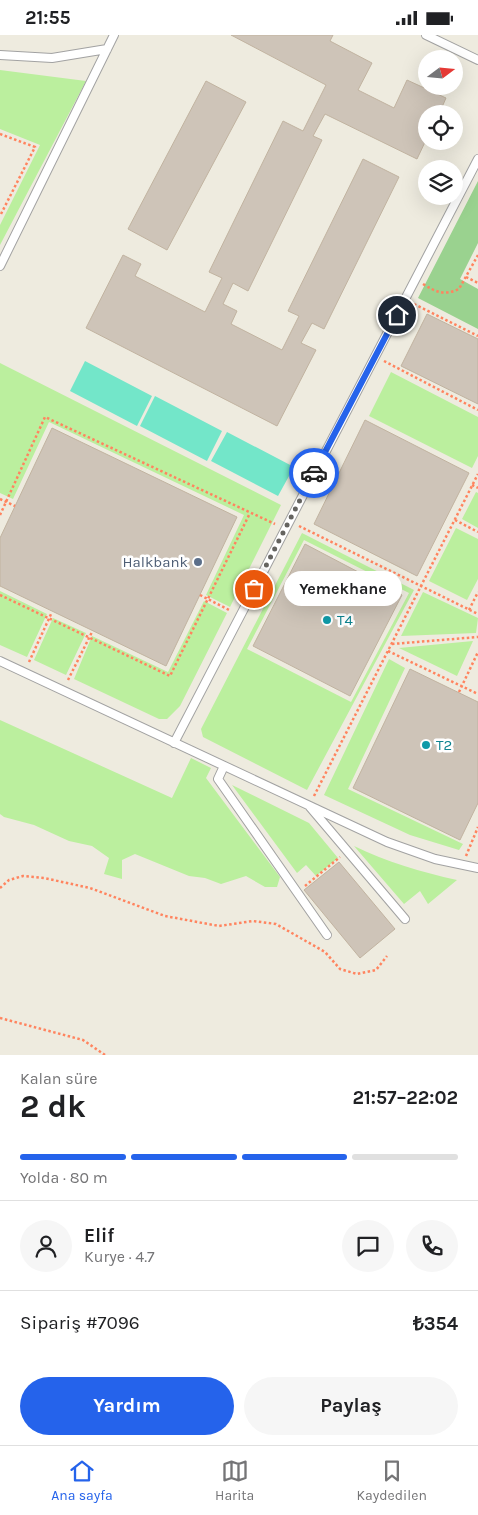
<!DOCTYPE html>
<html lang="tr">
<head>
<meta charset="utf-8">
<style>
	:root { --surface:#fff; --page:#f6f6f6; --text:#202124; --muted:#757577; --line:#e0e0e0; --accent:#2563eb }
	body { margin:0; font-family:Karla,sans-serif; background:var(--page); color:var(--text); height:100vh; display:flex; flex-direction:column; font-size:19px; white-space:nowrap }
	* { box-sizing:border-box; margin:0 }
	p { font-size:16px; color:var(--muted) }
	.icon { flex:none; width:28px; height:28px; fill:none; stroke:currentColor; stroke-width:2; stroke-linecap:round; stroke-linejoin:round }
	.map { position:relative; height:1020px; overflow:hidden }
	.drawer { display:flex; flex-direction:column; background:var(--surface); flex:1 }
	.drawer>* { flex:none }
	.needle { width:32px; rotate:74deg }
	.fabs { position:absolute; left:418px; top:15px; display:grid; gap:10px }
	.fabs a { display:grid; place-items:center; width:45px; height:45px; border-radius:50%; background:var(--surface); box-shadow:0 5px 20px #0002; font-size:25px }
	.pin { position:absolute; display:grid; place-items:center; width:42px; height:42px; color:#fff; margin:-21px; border:2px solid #fff; border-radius:50%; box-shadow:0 1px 5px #0007 }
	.courier { position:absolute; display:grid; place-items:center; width:50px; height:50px; margin:-25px; border:4px solid #2563eb; border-radius:50%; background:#fff; color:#222; box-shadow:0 1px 6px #0007 }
	.bubble { position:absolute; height:35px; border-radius:18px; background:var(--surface); box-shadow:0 5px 20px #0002; font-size:16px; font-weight:700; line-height:35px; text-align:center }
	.overview em { font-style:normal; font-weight:700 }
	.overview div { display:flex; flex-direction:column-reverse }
	.overview { display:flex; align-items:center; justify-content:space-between; height:85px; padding:0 20px }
	h1 { font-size:32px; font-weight:700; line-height:38px }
	.bar { display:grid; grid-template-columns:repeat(4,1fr); gap:8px 5px; align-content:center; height:60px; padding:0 20px }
	.bar i { height:6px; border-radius:4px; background:var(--line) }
	.bar .selected { background:var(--accent) }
	.bar p { grid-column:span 4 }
	.line { display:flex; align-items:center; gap:12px; padding:0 20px; border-top:1px solid var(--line) }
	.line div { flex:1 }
	.round { display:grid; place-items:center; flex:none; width:52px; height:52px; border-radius:26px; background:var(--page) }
	.action { display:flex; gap:10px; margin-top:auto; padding:10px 20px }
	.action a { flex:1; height:58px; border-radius:30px; background:var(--accent); color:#fff; font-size:20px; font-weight:700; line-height:58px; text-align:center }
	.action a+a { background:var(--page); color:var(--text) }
	.status { display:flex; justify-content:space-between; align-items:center; height:35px; padding:0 25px; background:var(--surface); direction:ltr }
	.status svg { height:14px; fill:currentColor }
	.tab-bar { display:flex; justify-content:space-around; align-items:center; height:70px; border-top:1px solid var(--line); background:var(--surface); font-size:14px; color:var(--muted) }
	.tab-bar a { display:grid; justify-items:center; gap:2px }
	.tab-bar .selected { color:var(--accent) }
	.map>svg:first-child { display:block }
	.grass { fill:#bbef9e; fill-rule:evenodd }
	.forest { fill:#9ad28f }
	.pitch { fill:#73e6c9 }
	.building { fill:#cec4b8; stroke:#c1b3a0 }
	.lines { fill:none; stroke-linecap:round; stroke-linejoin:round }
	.lane-casing { stroke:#a2a2a2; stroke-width:10 }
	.path { stroke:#ff845f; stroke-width:2.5; stroke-dasharray:2.5 2.5; stroke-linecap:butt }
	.lane { stroke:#fff; stroke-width:8 }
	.done { stroke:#656460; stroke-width:5; stroke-dasharray:0 9 }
	.route { stroke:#2563eb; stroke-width:6 }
	.service-dot { fill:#5c6f8a; stroke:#fff; stroke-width:2 }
	.culture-dot { fill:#0f9aa8; stroke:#fff; stroke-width:2 }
	.labels { text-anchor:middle; stroke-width:5; stroke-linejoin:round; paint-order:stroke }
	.service-label { font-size:15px; fill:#4e5e75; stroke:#fff; text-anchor:end }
	.culture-label { font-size:15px; fill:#0d838f; stroke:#fff; text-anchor:start }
</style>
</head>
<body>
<div class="status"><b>21:55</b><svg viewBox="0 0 49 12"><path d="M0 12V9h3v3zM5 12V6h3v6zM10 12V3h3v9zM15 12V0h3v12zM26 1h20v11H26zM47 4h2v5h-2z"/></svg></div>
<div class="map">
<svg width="478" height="1020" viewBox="0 0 478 1020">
	<rect width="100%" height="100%" fill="#eeebdf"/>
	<path class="grass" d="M0,35L86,46L0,210V190L40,110L0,94Z
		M0,328L281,470L230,572L206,560L244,480L49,387L13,464L0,458Z
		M391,337L478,382V421L472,433L369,381Z
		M476,457L478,458V493L462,484Z
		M456,493L478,504V544L467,565L429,546Z
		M302,498L414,555L307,755L203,702L201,694ZM304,505L409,558L351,667L247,614Z
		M0,556L47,579L27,622L0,610Z
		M423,557L478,583L476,598L401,601Z
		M204,566L227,578L180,671L167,684H159L74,644L92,601L168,637Z
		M53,583L86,598L66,640L34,625Z
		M473,606L457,641L399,613Z
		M389,624L405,633L348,754L463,809L459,815L410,800L324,760Z
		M0,685L172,763L191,723L211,733L206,743L280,842L277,852H265L246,841L221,849L205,843L189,841L135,819L122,825V844L104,839L109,823L92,811L69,806L34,790L4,782L0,779Z
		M232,750L309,788L338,823L316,841L306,830L297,838Z
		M354,811C387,827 421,837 457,845L428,869L420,856L404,869Z"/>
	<path class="forest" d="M478,146V208L460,244L478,254V294L418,263Z"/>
	<path class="pitch" d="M85,326L152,361L137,391L70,356Z
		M155,361L222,396L207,426L140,391Z
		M227,397L294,432L278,461L211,426Z"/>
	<path class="building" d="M231,0H333L330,6L372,28L358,55L394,73L407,45L446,63L439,79H426V105L417,124L325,79L313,101L322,105L248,256L233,248L223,269L237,276L231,289L282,315L299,281L288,276L363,124L399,142L324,294L312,288L301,308L316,315L277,391L86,293L123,220L141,229L135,241L205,277L222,243L209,237L283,86L303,96L326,50Z
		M206,46L246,67L167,215L128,194Z
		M427,279L478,304V369L401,331Z
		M365,385L469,438L417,541L314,489Z
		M52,393L237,482L166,631L0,551V503Z
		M305,509L402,560L350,661L253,611Z
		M410,634L478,667V768L460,805L353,753Z
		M339,827L395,894L360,923L304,855Z"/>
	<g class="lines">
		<defs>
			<path id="lane" d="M426,0L478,25
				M0,20L52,23L107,14
				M0,231L114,0
				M0,626L387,807L435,824L478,833
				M174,708L478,124
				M224,731L218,744L327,900
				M310,772L405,884"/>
		</defs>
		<use href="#lane" class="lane-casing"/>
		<path class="path" d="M0,99L35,112L0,181
			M466,242L478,248
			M423,249C436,257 444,261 459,254L478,220
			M414,269L478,301
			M384,326L478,375
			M472,450L478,453
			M0,464L15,471
			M0,480L45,382L275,489
			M455,485L478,497
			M299,491L478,579
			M0,560L170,641L250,478
			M200,560L231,576
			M469,575L478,557
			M392,609L478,602
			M388,616L478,659
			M29,627L52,577
			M68,645L92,597
			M459,657L478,617
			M314,761L478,439
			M466,821L478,792
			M305,851L340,822
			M0,853L9,845L23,841L44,843L90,853L165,881L219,891L253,886L276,889L325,917L340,934L357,939L376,935L387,921
			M0,983L83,1005L105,1020"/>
		<use href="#lane" class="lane"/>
	</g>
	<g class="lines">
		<path class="done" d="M254,554L314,438"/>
		<path class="route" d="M314,438L397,280"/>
	</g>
	<circle class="service-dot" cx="198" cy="527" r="5"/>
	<g class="culture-dot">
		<circle cx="327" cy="585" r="5"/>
		<circle cx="426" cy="710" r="5"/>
	</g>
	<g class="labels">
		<g class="service-label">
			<text x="188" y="532">Halkbank</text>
		</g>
		<g class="culture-label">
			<text x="337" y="590">T4</text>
			<text x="436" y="715">T2</text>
		</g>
	</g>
</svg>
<div class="fabs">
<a><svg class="needle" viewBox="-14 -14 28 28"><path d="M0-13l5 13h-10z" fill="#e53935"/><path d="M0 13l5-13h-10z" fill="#757577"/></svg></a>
<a><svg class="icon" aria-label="locate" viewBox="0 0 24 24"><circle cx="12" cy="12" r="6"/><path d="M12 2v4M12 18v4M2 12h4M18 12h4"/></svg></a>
<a><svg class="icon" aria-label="layers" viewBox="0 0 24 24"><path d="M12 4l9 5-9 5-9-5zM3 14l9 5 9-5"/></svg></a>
</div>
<div class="pin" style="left:254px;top:554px;background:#ea580c"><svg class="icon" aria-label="bag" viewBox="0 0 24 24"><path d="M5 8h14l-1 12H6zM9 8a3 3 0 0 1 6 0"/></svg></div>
<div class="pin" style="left:397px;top:280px;background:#1f2937"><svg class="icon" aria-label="home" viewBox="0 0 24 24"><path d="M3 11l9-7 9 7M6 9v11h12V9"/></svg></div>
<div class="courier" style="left:314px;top:438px"><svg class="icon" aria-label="car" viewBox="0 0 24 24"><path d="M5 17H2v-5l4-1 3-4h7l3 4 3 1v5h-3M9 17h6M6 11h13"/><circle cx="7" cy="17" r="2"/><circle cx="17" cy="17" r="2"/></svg></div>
<div class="bubble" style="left:284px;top:536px;width:118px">Yemekhane</div>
</div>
<section class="drawer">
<div class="overview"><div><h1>2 dk</h1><p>Kalan süre</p></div><em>21:57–22:02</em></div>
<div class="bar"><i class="selected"></i><i class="selected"></i><i class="selected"></i><i></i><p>Yolda · 80 m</p></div>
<div class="line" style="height:90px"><a class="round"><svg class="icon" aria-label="person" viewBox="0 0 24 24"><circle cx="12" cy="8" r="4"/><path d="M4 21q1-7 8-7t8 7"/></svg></a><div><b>Elif</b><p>Kurye · 4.7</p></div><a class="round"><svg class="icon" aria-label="chat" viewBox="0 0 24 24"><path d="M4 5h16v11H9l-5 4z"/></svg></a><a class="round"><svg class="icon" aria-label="phone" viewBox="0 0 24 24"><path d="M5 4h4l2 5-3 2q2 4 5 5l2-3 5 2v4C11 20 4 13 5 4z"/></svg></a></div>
<div class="line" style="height:65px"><div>Sipariş #7096</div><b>₺354</b></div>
<div class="action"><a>Yardım</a><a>Paylaş</a></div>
</section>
<nav class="tab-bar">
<a class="selected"><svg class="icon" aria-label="home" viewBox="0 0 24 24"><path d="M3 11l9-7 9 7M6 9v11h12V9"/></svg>Ana sayfa</a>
<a><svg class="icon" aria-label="map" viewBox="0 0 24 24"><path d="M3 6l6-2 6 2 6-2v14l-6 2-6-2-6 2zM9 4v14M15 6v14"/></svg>Harita</a>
<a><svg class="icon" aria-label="saved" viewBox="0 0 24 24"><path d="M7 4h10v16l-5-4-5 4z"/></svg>Kaydedilen</a>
</nav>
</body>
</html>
